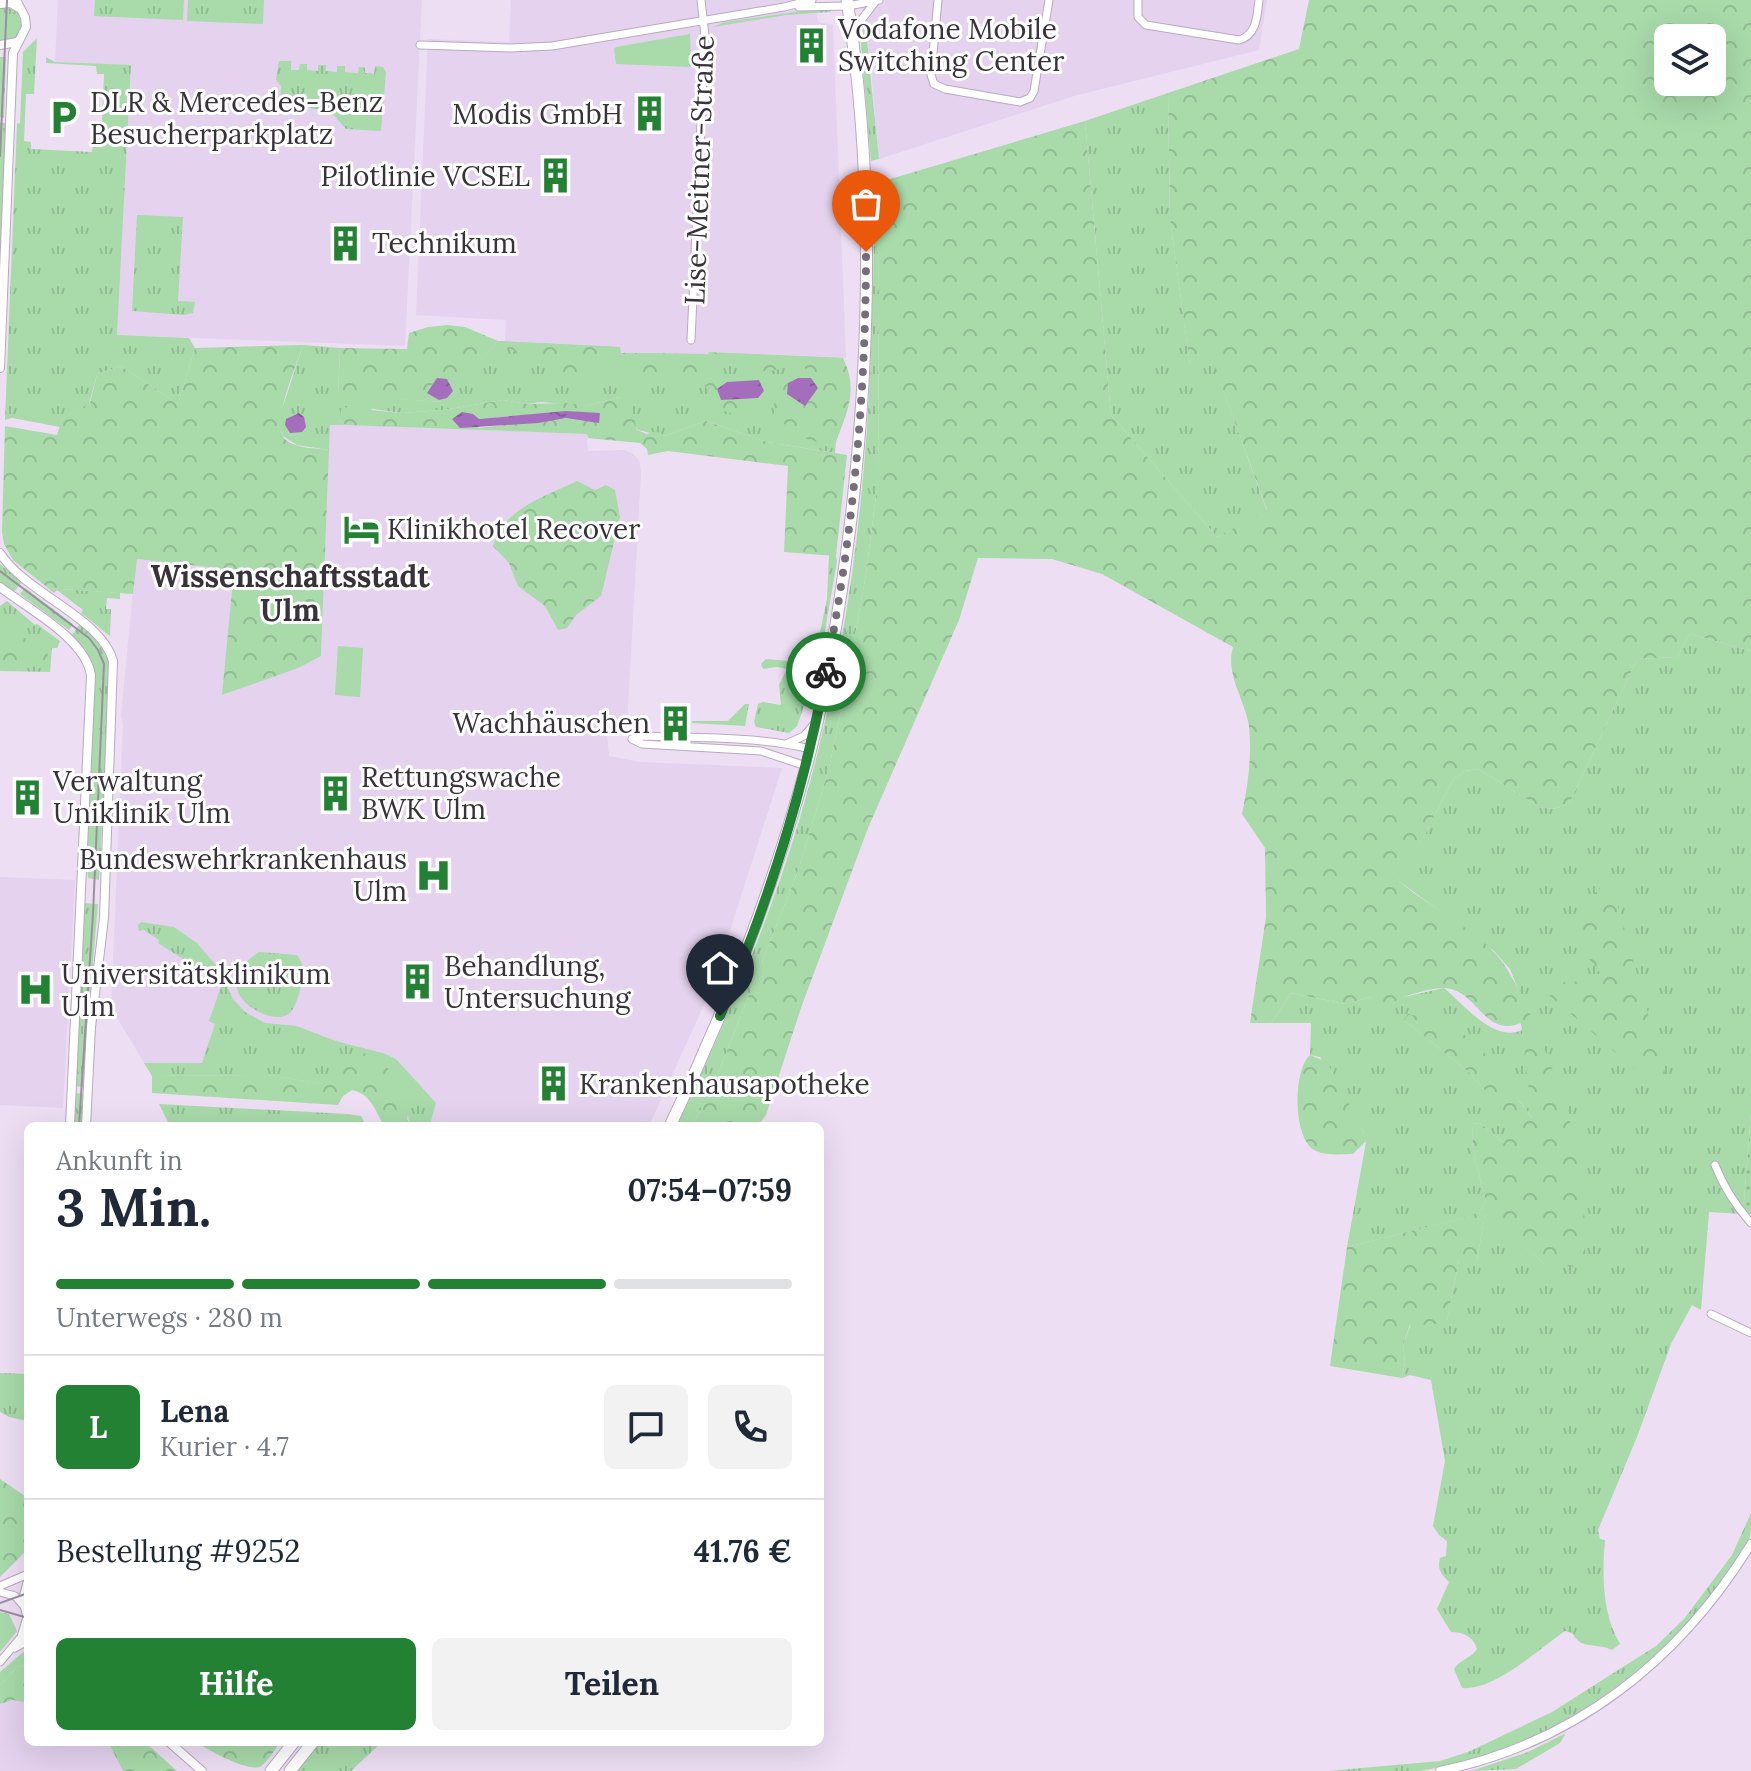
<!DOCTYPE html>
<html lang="de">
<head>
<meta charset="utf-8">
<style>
	:root { --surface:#fff; --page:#f2f2f3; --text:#1f2937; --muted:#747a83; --line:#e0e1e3; --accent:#238133 }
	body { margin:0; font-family:Lora,serif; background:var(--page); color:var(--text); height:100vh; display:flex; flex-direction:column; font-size:30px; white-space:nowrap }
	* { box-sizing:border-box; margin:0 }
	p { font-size:26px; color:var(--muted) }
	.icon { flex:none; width:44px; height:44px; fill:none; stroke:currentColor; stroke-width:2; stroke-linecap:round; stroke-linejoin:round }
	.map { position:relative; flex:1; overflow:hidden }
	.sheet { position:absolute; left:24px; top:1122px; width:800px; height:624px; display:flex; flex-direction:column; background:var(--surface); border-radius:12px; box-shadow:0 8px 32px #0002 }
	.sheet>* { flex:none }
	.fabs { position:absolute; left:1654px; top:24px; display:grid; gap:16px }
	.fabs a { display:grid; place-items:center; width:72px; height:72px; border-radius:12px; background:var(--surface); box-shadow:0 8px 32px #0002; font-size:40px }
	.pin { position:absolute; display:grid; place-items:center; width:68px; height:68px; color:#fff; margin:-82px -34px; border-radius:50% 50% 50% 0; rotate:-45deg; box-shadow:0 0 8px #0007 }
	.pin .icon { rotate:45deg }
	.courier { position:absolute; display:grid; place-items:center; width:80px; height:80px; margin:-40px; border:6px solid #238133; border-radius:50%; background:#fff; color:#222; box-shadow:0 2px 10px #0007 }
	.headline em { font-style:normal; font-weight:700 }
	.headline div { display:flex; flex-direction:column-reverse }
	.headline { display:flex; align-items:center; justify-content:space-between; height:136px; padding:0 32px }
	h1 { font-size:52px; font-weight:700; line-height:60px }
	.bar { display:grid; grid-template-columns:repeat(4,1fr); gap:12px 8px; align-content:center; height:96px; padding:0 32px }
	.bar i { height:10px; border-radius:6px; background:var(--line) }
	.bar .on { background:var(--accent) }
	.bar p { grid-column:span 4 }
	.line { display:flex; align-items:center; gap:20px; padding:0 32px; border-top:2px solid var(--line) }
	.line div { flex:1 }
	.round { display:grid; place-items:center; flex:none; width:84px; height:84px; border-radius:12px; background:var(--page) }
	.primary-button { display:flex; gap:16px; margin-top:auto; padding:16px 32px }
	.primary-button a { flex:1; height:92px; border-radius:12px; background:var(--accent); color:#fff; font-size:32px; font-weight:700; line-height:92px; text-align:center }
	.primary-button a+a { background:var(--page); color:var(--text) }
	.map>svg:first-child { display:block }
	.built { fill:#e4d2ee }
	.grass { fill:url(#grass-tufts) }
	.forest { fill:url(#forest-crowns); fill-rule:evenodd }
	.park { fill:#a8daaa }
	.garden { fill:url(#garden-dots) }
	.water { fill:url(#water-ripples) }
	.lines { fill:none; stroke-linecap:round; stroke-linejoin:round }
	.minor-casing { stroke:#b8aabf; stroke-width:9 }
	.tertiary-casing { stroke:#b8aabf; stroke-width:10 }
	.primary-casing { stroke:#b8aabf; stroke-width:13 }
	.minor { stroke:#fff; stroke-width:7 }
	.tertiary { stroke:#fff; stroke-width:8 }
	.primary { stroke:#fff; stroke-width:11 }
	.tram { stroke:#9a90a0; stroke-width:2 }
	.done { stroke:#776e7c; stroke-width:8; stroke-dasharray:0 14.4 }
	.route { stroke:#238133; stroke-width:10 }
	.labels { text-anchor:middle; stroke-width:6; stroke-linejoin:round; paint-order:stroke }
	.poi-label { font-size:28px; fill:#38323b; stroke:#fff; text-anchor:start }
	.street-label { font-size:28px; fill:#38323b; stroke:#fff }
	.neighbourhood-label { font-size:30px; font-weight:bold; fill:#38323b; stroke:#fff }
</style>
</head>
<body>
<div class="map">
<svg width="1751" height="1771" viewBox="0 0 1751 1771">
	<defs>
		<pattern id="grass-tufts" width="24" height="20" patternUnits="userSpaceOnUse" patternTransform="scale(2)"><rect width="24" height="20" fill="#a8daaa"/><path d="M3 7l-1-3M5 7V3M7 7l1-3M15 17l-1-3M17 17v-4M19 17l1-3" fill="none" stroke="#91bc93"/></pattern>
		<pattern id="forest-crowns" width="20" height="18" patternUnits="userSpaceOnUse" patternTransform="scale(2)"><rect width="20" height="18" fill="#a8daaa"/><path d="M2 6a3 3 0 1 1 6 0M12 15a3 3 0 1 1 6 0" fill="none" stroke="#91bc93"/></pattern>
		<pattern id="garden-dots" width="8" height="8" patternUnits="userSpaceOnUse" patternTransform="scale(2)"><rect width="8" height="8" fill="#a8daaa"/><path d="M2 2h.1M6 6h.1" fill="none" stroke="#91bc93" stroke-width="1.8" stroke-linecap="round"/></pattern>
		<pattern id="water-ripples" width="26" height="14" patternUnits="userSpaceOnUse" patternTransform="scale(2)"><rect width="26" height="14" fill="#a46ebd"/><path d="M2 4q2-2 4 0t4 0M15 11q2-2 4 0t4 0" fill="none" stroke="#875b9b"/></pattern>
	</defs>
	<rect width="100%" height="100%" fill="#eddef4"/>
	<path class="built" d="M58,0H422L405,346L117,335L131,66L55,62Z
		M511,0H814L818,22L833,25L846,358L709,352L708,354L621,353L620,347L505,341L506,320L416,315L428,39L509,42Z
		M861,0H1267L1259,50L1074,96L879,159L871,71Z
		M330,424L587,434L588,451L624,450L633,454L640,462L641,475L627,723H606L609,756L640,762L782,768L712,987L649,1126H405L378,1073L337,1070L318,1087L152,1076L111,1008L123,724L121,716L136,559L234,570L223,695L321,656Z
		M0,877L75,880L63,1108L0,1105Z
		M13,1700L28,1703V1742H108L123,1771H0V1704Z"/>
	<path class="grass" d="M95,0H184L183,20L94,16Z
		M188,0H264L263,24L187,21Z
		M7,7L18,13L22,23L17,36L12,40H0V8Z
		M816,9H831L830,12L786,15L713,27L725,22Z
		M865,23L879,159L871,161L861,43Z
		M37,38L34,94H26L24,141L31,142V149L92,152L93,146L101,145L104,74H97L96,66L46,63V57L55,62L131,65L117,335L189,338L195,348L178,404L121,366L97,374L89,404L62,419L60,427L12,418L5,420L17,124L20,123L23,52Z
		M0,57H6L4,118L0,117Z
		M279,61H291V70H299L300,64H307V70L318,71V65H326V71L337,72V66H345V72L358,73L359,67H365V73L374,74L375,66L383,67L386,72L381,131L346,129L326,106L321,109H311L306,102L280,101L281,86L276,80Z
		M1168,93L1170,219L1190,365L1213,361L1267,511L1217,537L1111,415L1085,121Z
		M0,123H7L0,290Z
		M877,183L879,294L878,480L866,574L844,697L829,768L799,868L710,1094L692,1126H677C715,1046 751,963 780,880C839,710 865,528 871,349C872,294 876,239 872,185Z
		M137,215L183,217L178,301L195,302L193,313L184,315L132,311Z
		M498,341L620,347L621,353L708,354L709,352L843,358L835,453L767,442L706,421L664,436L638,430L620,397L586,406L541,402L527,404L503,400L443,410L401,413L373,409L339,420L346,425H330L329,450L297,445L283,436L278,421L303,345L340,348L338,395L443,402Z
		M829,555L836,556L837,561L821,654L819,637L827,599Z
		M0,564L22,582L13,593L0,583Z
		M25,588L73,624L69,630L20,594Z
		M48,588L120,593V599L107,598L106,609H111L110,636L81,613L83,610L57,590L54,593Z
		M7,601L35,625L37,624L60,641L57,648H52L50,672L0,671V606Z
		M80,624L106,650L111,667L99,880L88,878L86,847L94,671L85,649L71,636Z
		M1690,634L1751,651V1112L1743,1214L1709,1212L1701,1310L1692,1305L1671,1344L1637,1437L1598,1530L1600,1539L1605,1540C1602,1574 1602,1614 1620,1644L1612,1650C1596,1642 1582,1651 1572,1633L1565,1631C1539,1649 1494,1691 1462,1688L1454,1669C1460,1659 1471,1659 1477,1649C1473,1636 1463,1632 1451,1632L1437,1609L1449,1582C1441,1574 1437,1569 1440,1558L1446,1556L1447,1541L1439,1535L1433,1526L1445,1461L1431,1380L1410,1375L1402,1378L1405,1362L1403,1345L1411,1324H1439L1447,1320L1459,1260H1477L1485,1213L1546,1265L1581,1168L1558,1089L1510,969L1494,951L1399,881L1396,872L1423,838L1453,780L1464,771L1478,769L1540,807C1554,810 1560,809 1571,800L1637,659L1677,657Z
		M766,659L812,663L816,659L819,664L797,726L789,733L756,727L754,722L758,704L763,702L781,705L779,685L787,669L777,667L763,669L761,664Z
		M745,704H749L745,726L692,723V721H728Z
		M83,903L98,904L86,1044L85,1087L74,1086Z
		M141,922L174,927L197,943L219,969L233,999L245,1012L265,1023L296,1026L339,1042L383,1053L396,1059L436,1103L431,1121L432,1126H411L398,1080L324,1084L267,1075L152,1076L144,1063H202L215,1024L209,1021L222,984L158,943L159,940L144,930L139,931L138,925Z
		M259,952L297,955C305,964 305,980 300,990C298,997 295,1008 290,1013C273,1030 200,990 259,952Z
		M1444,988C1465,1005 1493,1043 1522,1030L1533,1119L1482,1052L1463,1034L1404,1020L1471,1074L1516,1126L1504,1143L1480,1123L1472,1124L1473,1151L1486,1201L1482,1209L1472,1216L1347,1247L1366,1142L1363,1131L1320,1057L1310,1055L1311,1023H1271L1291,993L1345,1004L1371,997L1390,1006L1399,998Z
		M74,1093L85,1094L83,1126H72Z
		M159,1104L348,1114L361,1116L366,1126H170Z
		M0,1373L28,1374V1421L9,1417L0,1412Z
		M1751,1513C1751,1521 1751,1531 1750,1537C1741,1560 1717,1589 1701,1608C1629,1691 1530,1754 1420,1771C1391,1771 1358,1771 1328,1771L1440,1761L1468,1752L1552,1712L1656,1646L1684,1619L1732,1555Z
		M0,1612L9,1614L17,1631L0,1652Z
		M28,1648V1664L17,1667L0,1685V1672Z
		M1566,1733L1560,1743L1516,1769L1471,1771L1528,1752Z
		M320,1742H382L351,1771H297Z"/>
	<path class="forest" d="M1309,0H1751V651L1690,634L1677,657L1637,659L1571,800C1560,809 1554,810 1540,807L1478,769L1464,771L1453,780L1423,838L1397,872L1399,881C1429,907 1469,925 1496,954C1525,985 1576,1125 1582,1169C1585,1201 1584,1234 1586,1267L1546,1265L1485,1214L1477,1260H1459L1447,1321L1439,1324L1410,1325L1403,1345L1405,1362L1402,1378L1330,1366L1347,1247L1471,1216L1482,1209L1486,1201L1473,1151L1472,1124L1480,1123L1504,1143L1515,1126L1471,1074L1404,1020L1408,1014C1426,1019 1447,1023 1463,1034C1492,1053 1510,1091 1532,1118L1521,1023C1486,1037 1480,997 1451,989C1440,986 1425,991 1413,994C1398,998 1391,1002 1385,1016L1373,1014L1371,997L1345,1004L1291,993L1271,1023H1250L1266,917L1265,848L1242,814C1248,785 1252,756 1249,726C1245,700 1225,674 1233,647L1102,574L1052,559L978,558L959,620L868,828L802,1005L766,1115L758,1126H692L710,1094L799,868L829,768L844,697L866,574L878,480L879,294L877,183L1085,121L1111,415L1217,537L1267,510L1213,362L1190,366L1170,219L1168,93L1299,49ZM1668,38H1712V82H1668Z
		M447,325L465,327L498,341L620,347C614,357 605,371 593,374C567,380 518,358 498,341L444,402L338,396L340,348L407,349L409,333L428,327Z
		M303,345C297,365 269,426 286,440C297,449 316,448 329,450L321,656L298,668L222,695L234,570L137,559L133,594L48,588L13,560L4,544L2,532L5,426L57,435L62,419L90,403L97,374L121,366L178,404L195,348Z
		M709,352H715L726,362L719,372L700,387L689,375L640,377L620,373L612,363L621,353L708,354Z
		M729,353L789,356L790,363C781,373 757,373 745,367C739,364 734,357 729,353Z
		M797,356L843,358C860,393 845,415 834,448L798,436L774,415L775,387L780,382L788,383L787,394L818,387Z
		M745,372L764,374L767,380L761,384L759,379L727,382L721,400L750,399L755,405L751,414C725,418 715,407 705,385L718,379Z
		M620,397L629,400L637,430L647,434L656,431L664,436L706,421L767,442L847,455L836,556L784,552L788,466L668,451L648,455L647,449L640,443L588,438L587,434L346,425L339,420L342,407L401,413L443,410L503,400L527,404L567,403L586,406ZM538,414L598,423L566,418L478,428L479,419Z
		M577,481L595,490L606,485L615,490L620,517L601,596L576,615L567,628L558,630L545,606L518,586L509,563L493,546C504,508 544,497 577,481Z
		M19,634L48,654L47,667L0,666L2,637Z
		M1610,878L1673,1102L1549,995L1547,983L1606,980L1563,926Z
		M358,1051L380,1059L398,1080L409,1107L407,1119L411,1126H384C375,1110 371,1094 352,1090L343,1096L338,1105L152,1093V1076L267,1075L324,1084Z
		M1310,1055L1327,1062L1363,1131L1366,1141L1353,1154C1342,1154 1327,1156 1316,1151C1292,1140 1293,1070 1310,1055Z
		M0,1479L28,1498V1549L0,1577Z
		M28,1664V1703L13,1700L0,1704V1685L17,1667Z
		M108,1742H145L177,1771H123Z
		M197,1742H280C275,1750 268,1761 260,1767C246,1771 209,1751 197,1742Z"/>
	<path class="park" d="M690,34L691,67L616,64L614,49L616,47Z
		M338,646L363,648L360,697L335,695Z"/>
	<path class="garden" d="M1751,1112V1214H1743Z"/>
	<path class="water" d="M437,378L447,379L453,391L447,398L439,400L427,393Z
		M798,378H811L818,388L805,406L787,394L788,383Z
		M759,380L764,391L758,398L721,400L717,389L727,382Z
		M566,411L600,413L599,423L566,418L538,423L460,428L452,419L462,412L473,414L479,419Z
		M299,413L304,417L306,427L302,432L290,433L285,425L286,419Z"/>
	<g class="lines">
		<defs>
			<path id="minor" d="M938,0L931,75L934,84L945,89L1020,102L1030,98L1034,91L1049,0
				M1138,0V17L1146,25L1239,40C1257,35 1257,16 1259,0
				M799,7L848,6L879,0
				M855,40L862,19L875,2
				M420,45L511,48L552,46L784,7L812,0
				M691,340L705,36L701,0
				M632,739L643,736C699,738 756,736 811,749
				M632,739L642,744L761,751L806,766
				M788,743L804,736L815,723
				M1715,1165C1724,1188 1735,1205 1751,1223
				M1711,1314L1751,1333
				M0,1586L28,1574
				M0,1592L15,1596L23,1605
				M15,1648L28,1641
				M0,1662L21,1637L27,1617"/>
			<path id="tertiary" d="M0,4L11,3L19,8
				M0,45L17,42
				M0,368L13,53L26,27L25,17L16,0
				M0,553C25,593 102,618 113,661L104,918L91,1027L86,1126
				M0,587C28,609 85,638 91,675L70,1126
				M28,1581L23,1599L28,1619
				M169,1742L202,1771
				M1440,1771C1575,1743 1679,1661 1751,1544"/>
			<path id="primary" d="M670,1126C726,1010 773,888 807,764C828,684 841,601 851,519C871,347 874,172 847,0
				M271,1771L294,1742
				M290,1771L313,1742"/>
		</defs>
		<use href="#minor" class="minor-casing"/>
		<use href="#tertiary" class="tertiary-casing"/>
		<use href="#primary" class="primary-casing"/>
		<use href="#minor" class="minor"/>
		<use href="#tertiary" class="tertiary"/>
		<use href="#primary" class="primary"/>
		<path class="tram" d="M0,156L7,0
			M0,571L89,638L98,650L104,664L93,914L79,1126
			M0,1603L28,1593
			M0,1610L28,1618"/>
	</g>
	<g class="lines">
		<path class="done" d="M826,672C853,534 866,394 866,252"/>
		<path class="route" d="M720,1016C767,907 804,790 826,672"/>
	</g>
	<defs>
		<symbol id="building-bare" viewBox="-9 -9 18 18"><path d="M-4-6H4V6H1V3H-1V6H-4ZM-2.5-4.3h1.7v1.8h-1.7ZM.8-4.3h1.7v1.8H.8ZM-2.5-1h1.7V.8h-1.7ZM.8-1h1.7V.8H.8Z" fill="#238133" stroke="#fff" stroke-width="2.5" paint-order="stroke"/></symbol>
		<symbol id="parking-bare" viewBox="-9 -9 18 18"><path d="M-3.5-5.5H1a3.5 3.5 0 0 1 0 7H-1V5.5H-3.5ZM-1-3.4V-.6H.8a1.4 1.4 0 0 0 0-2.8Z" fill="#238133" stroke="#fff" stroke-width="2.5" paint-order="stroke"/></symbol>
		<symbol id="hotel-bare" viewBox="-9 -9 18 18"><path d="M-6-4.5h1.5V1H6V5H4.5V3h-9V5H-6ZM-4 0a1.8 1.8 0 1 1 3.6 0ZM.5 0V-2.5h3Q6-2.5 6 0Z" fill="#238133" stroke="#fff" stroke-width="2.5" paint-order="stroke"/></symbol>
		<symbol id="hospital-bare" viewBox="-9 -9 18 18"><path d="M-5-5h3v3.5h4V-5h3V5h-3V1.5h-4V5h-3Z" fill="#238133" stroke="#fff" stroke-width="2.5" paint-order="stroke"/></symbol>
	</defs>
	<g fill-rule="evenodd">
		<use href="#building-bare" x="786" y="20" width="51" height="51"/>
		<use href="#building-bare" x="624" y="88" width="51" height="51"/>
		<use href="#parking-bare" x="38" y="92" width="51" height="51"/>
		<use href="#building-bare" x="530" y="150" width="51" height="51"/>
		<use href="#building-bare" x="320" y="218" width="51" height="51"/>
		<use href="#hotel-bare" x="336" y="504" width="51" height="51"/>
		<use href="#building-bare" x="650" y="698" width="51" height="51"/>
		<use href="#building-bare" x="310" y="768" width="51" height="51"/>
		<use href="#building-bare" x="2" y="772" width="51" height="51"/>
		<use href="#hospital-bare" x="408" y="850" width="51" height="51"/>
		<use href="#building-bare" x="392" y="956" width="51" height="51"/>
		<use href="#hospital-bare" x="10" y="964" width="51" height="51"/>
		<use href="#building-bare" x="528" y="1058" width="51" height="51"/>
	</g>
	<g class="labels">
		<g class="poi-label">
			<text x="838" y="39">Vodafone Mobile<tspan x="838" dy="32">Switching Center</tspan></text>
			<text x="90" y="112">DLR &amp; Mercedes-Benz<tspan x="90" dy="32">Besucherparkplatz</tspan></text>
			<text x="623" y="124" text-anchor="end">Modis GmbH</text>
			<text x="530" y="186" text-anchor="end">Pilotlinie VCSEL</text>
			<text x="372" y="253">Technikum</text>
			<text x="387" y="539">Klinikhotel Recover</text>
			<text x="650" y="733" text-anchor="end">Wachhäuschen</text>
			<text x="361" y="787">Rettungswache<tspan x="361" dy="32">BWK Ulm</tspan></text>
			<text x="53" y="791">Verwaltung<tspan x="53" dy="32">Uniklinik Ulm</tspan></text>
			<text x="407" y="869" text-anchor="end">Bundeswehrkrankenhaus<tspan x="407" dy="32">Ulm</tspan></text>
			<text x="444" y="976">Behandlung,<tspan x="444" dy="32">Untersuchung</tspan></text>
			<text x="61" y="984">Universitätsklinikum<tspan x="61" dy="32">Ulm</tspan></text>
			<text x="579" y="1094">Krankenhausapotheke</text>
		</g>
		<g class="street-label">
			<text transform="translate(699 170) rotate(-88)" y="10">Lise-Meitner-Straße</text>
		</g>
		<g class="neighbourhood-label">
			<text x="290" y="587">Wissenschaftsstadt<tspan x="290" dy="34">Ulm</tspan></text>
		</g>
	</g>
</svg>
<div class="fabs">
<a><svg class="icon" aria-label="layers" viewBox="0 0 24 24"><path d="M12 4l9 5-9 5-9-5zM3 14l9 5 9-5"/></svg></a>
</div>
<div class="pin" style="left:866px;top:252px;background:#ea580c"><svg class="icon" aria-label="bag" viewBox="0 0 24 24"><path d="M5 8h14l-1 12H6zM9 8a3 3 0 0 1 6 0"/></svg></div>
<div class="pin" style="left:720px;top:1016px;background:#1f2937"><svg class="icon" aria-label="home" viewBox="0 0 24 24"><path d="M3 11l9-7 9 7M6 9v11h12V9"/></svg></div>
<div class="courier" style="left:826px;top:672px"><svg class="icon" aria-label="bike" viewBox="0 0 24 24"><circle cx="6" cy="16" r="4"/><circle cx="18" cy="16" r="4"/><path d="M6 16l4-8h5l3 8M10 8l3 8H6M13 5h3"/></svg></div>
<section class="sheet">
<div class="headline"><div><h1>3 Min.</h1><p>Ankunft in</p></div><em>07:54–07:59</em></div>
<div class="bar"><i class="on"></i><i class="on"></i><i class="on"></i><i></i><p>Unterwegs · 280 m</p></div>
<div class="line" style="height:144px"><b class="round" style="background:var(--accent);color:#fff">L</b><div><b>Lena</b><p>Kurier · 4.7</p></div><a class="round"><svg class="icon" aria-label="chat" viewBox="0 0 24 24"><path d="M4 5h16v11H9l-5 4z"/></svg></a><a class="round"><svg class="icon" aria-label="phone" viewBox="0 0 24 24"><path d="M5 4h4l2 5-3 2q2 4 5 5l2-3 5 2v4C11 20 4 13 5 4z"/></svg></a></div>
<div class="line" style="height:104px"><div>Bestellung #9252</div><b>41.76 €</b></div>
<div class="primary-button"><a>Hilfe</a><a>Teilen</a></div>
</section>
</div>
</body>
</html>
